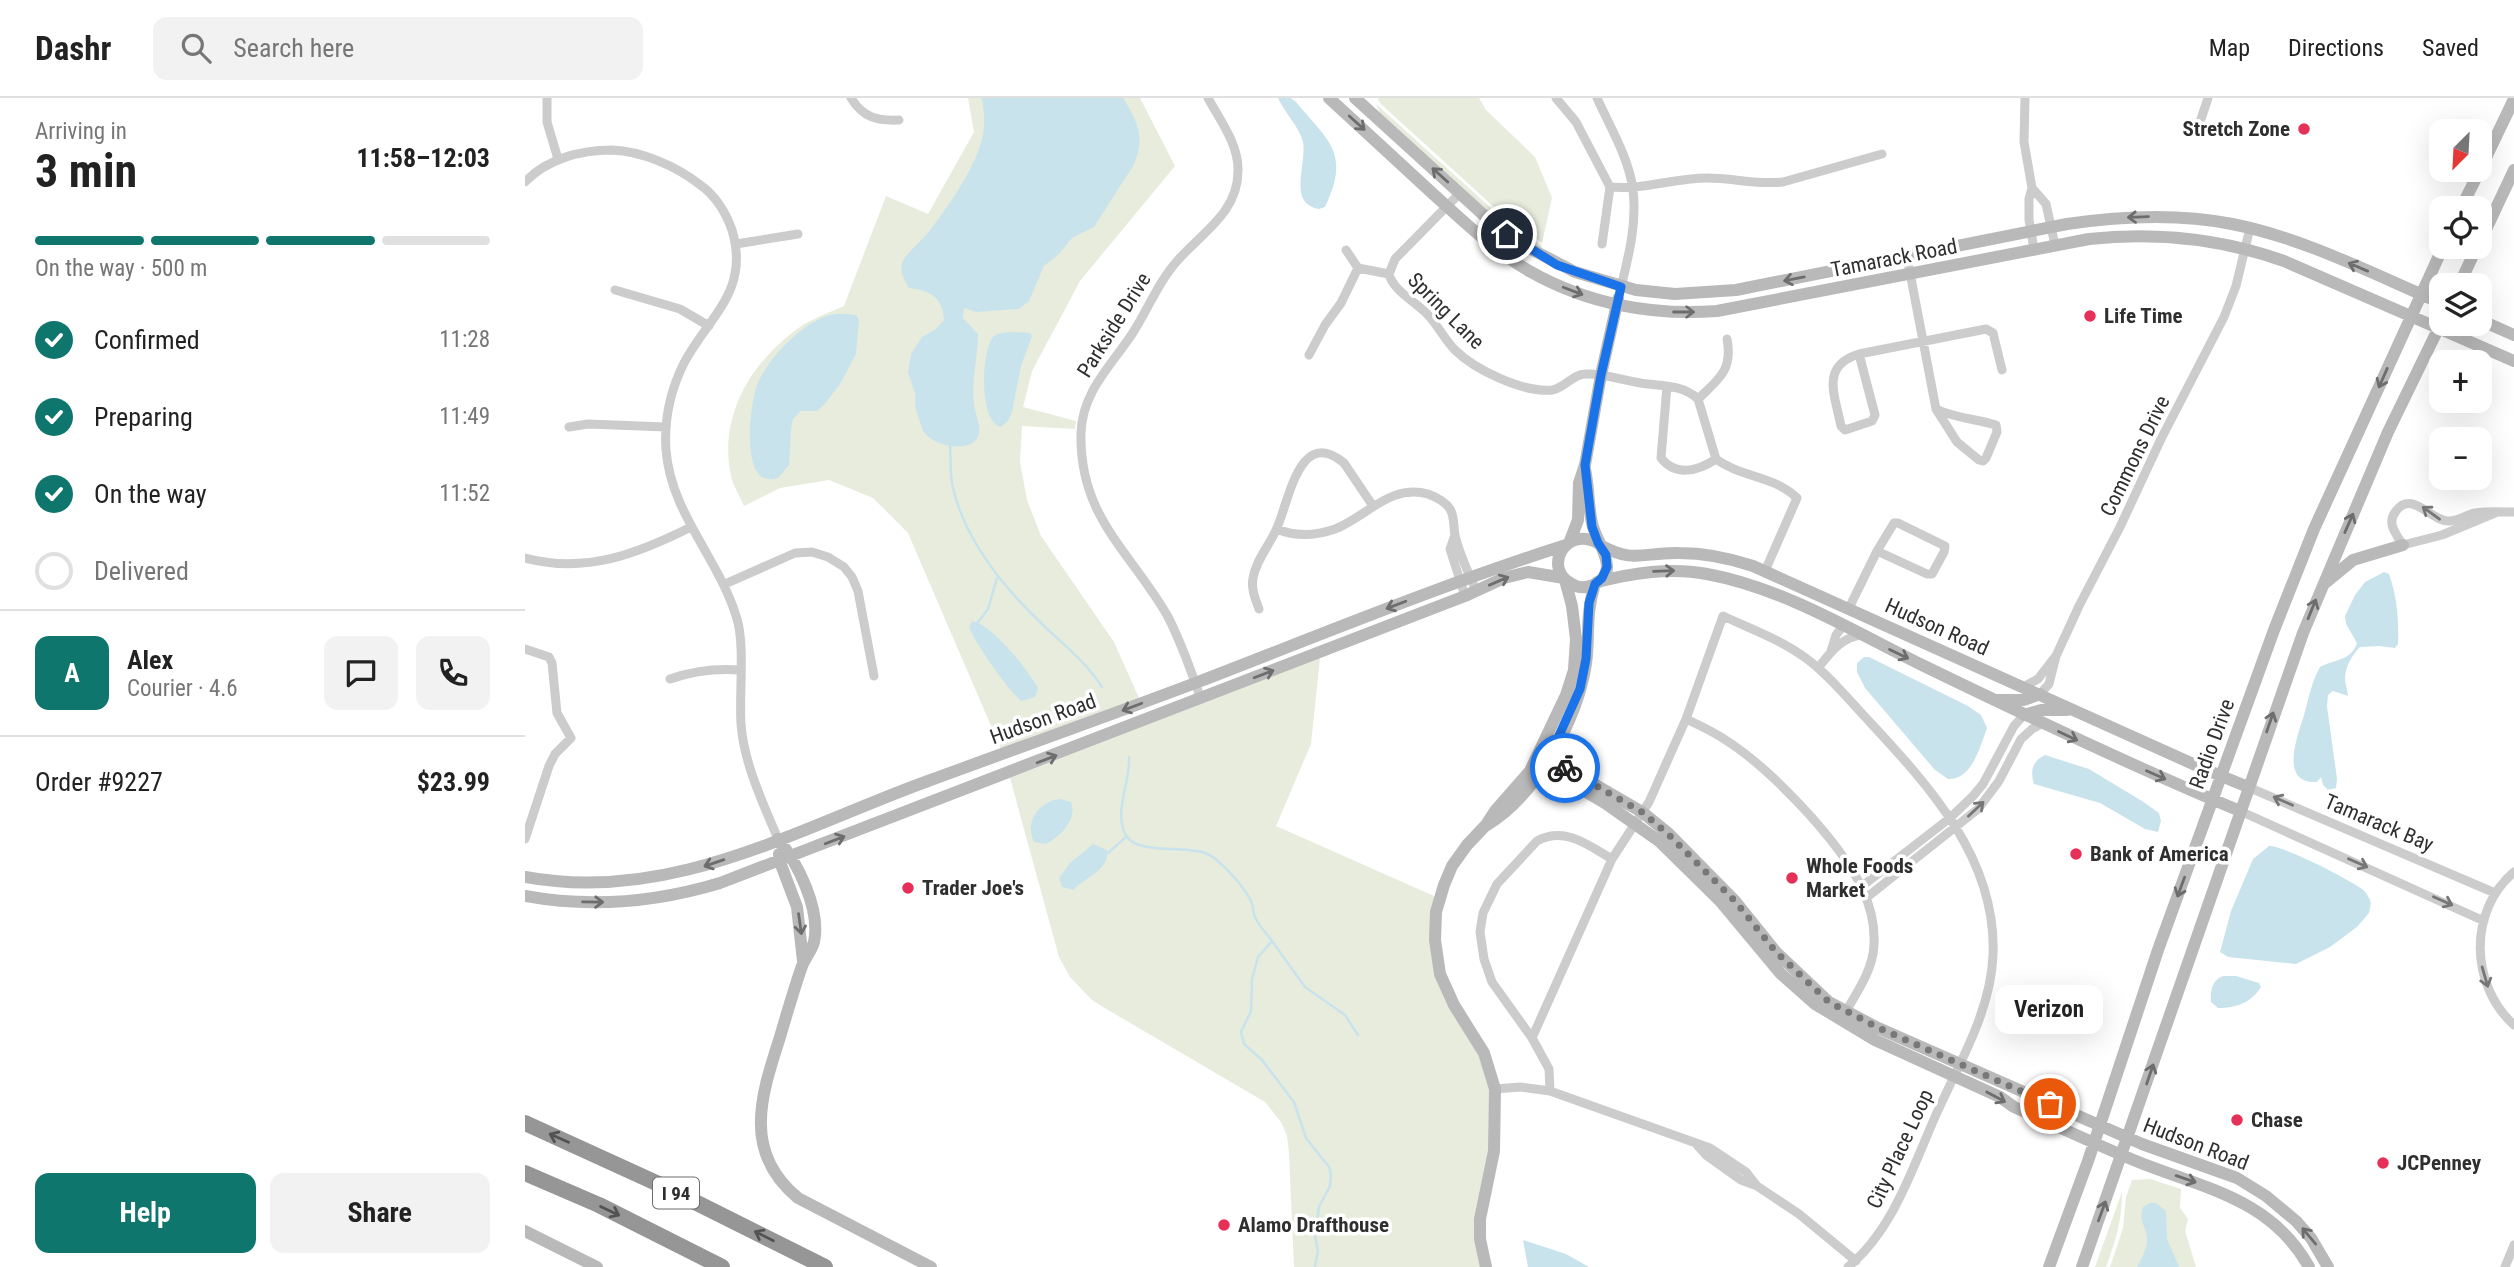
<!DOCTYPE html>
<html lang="en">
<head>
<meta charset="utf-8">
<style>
	:root { --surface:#fff; --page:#f2f2f2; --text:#222; --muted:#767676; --line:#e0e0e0; --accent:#0f766e }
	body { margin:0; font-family:"Roboto Condensed",sans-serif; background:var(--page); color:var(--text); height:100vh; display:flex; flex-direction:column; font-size:26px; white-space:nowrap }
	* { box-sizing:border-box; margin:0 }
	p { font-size:23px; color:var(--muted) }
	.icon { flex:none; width:38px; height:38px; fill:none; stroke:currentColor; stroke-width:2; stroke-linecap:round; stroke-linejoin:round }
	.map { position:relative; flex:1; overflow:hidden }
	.drawer { display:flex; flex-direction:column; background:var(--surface); width:525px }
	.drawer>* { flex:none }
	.needle { width:46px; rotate:204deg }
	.controls { position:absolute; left:1904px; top:21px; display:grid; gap:14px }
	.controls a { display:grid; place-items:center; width:63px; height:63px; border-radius:14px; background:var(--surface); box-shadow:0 7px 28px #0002; font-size:35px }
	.pin { position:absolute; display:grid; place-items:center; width:60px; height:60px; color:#fff; margin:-30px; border:4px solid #fff; border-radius:50%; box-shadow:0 2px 7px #0007 }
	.courier { position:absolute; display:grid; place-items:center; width:70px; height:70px; margin:-35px; border:5px solid #1a73e8; border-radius:50%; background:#fff; color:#222; box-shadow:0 2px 9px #0007 }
	.bubble { position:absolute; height:49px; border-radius:14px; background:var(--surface); box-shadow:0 7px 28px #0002; font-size:23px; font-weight:700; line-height:49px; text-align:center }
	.overview em { font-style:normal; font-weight:700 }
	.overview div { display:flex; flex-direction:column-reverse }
	.overview { display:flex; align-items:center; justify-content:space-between; height:119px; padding:0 35px }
	h1 { font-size:46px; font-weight:700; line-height:52px }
	.bar { display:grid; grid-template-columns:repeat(4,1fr); gap:10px 7px; align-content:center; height:84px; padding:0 35px }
	.bar i { height:9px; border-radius:5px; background:var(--line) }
	.bar .on { background:var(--accent) }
	.bar p { grid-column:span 4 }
	.line { display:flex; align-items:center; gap:18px; padding:0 35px; border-top:2px solid var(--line) }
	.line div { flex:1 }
	.round { display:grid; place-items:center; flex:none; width:74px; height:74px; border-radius:14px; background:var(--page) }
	ol { padding:0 35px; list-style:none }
	li { display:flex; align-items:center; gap:21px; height:77px }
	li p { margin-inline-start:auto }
	li .icon { padding:7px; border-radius:50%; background:var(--accent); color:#fff; stroke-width:4 }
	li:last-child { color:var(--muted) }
	li i { width:38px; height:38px; border:4px solid var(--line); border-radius:50% }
	.action { display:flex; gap:14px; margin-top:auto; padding:14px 35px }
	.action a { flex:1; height:80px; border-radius:14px; background:var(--accent); color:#fff; font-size:28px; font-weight:700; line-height:80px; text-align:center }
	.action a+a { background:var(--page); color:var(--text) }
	header { display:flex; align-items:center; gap:42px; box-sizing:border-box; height:98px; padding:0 35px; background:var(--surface); border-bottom:2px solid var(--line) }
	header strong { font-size:33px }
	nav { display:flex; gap:38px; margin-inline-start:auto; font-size:24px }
	.search { width:490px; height:63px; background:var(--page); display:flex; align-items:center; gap:18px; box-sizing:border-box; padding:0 24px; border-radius:14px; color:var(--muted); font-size:26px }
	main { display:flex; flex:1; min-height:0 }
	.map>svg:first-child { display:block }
	.green { fill:#e7ecdd }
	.water { fill:#c9e3ec }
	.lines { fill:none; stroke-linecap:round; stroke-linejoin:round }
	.stream { stroke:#c9e3ec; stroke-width:2.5 }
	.street { stroke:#ccc; stroke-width:9 }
	.secondary { stroke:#b9b9b9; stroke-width:12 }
	.highway { stroke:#969696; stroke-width:16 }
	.oneway { stroke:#6d6d6d }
	.oneway2 { stroke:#767676 }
	.oneway3 { stroke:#535353 }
	.done { stroke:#787878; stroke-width:7; stroke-dasharray:0 12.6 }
	.route { stroke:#1a73e8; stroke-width:9 }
	.poi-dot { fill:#e73057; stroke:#fff; stroke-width:2.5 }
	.labels { text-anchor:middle; stroke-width:7; stroke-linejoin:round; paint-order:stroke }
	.shield { fill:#fff; stroke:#6d6d6d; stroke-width:2 }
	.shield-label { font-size:19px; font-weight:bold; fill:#2f2f2f }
	.poi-label { font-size:21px; font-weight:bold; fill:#2f2f2f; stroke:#fff; text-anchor:start }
	.street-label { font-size:21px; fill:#2f2f2f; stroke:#fff }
</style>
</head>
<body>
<header>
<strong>Dashr</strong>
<div class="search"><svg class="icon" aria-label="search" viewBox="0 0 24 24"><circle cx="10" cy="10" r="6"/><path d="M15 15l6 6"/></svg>Search here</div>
<nav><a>Map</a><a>Directions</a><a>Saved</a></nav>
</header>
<main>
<section class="drawer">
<div class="overview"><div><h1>3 min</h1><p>Arriving in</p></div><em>11:58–12:03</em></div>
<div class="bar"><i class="on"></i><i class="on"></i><i class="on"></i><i></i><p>On the way · 500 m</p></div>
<ol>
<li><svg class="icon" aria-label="check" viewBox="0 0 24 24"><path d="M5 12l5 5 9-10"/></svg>Confirmed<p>11:28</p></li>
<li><svg class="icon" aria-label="check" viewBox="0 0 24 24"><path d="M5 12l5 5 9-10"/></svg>Preparing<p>11:49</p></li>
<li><svg class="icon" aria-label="check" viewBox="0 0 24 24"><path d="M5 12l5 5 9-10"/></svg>On the way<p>11:52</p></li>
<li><i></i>Delivered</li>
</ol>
<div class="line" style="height:126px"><b class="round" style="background:var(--accent);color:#fff">A</b><div><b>Alex</b><p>Courier · 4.6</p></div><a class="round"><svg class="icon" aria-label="chat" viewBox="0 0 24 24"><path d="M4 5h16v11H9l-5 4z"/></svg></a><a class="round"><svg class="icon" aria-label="phone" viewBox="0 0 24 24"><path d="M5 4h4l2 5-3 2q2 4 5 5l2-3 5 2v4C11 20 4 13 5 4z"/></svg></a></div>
<div class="line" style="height:91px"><div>Order #9227</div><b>$23.99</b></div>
<div class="action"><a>Help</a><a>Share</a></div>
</section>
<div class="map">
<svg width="1989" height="1169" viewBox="0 0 1989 1169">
	<rect width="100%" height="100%" fill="#fff"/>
	<path class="green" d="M443,0H615L650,68L555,183L507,273L498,309L551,323L550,331L497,328L495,364L502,402L516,438L589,544L614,600L476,651L383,435L348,400L304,382L255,390L219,408C215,398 208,388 206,378C193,317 227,263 275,229C288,220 304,215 319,208L361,98L403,116L449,34Z
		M854,0H954L961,12L1010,59L1027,100L1017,145L980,119L857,7L853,2Z
		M851,6L977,120L1017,148L1016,151C957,114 907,62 855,15Z
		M795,560L786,646L751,728L909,798L905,840L952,952L965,993L966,1035L960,1074L951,1111L956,1169H769L764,1055L762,1038L756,1024L740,1004L578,909L567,902L545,879L534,859L485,680Z
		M1625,1081L1656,1091L1655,1110L1663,1121L1660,1133L1671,1169H1585L1598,1130L1601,1099L1607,1082Z
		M1597,1094C1597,1122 1591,1142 1581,1169H1570Z"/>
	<path class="water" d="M457,0H598C613,24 621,41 608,68L569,129L547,140L534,156L519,168L504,203L494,211L451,214L439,210L438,220L453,236C453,259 446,282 449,306C450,317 459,332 451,342C445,349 433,349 425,348C414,346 405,342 398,333L390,309V296L383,274L386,256L397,239L411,231L419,222C418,200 405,192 384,190C379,182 375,174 377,165C380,156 399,141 405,132C425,106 458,60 459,27C460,18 458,9 457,0Z
		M753,0H766L771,4C803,43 826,54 800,109L794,111C762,105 782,67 778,44C775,30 759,14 753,0Z
		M323,216L331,217L334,222L331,256L315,286L299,307L292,313H276L268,321L266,331L264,367L253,380C214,393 225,308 231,290C239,264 279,222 306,217C312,215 318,216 323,216Z
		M485,234L505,235L507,238L496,268L487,314L483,323L476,329C453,324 456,251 469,238C473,235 479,235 485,234Z
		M1859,474L1864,476C1872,498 1874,522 1873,546L1870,550L1854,548L1835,549C1827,557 1820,569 1820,581C1820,587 1823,592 1823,598L1808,593L1803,597L1802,608L1812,681L1811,690L1803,692L1798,687L1796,679L1792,684C1753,686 1773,637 1779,617C1784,600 1786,585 1795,569C1810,561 1826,563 1832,545L1821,526L1820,518L1830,497L1840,484Z
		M447,523C468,527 502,571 513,590L510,599L497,603C487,598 448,542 444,529Z
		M1339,559H1344L1443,608L1456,617L1462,630C1455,649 1447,682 1423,681L1410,672L1340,590L1332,574V565Z
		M1520,657L1564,671L1617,703L1634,715L1636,723L1633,734L1620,731L1575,705L1509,686C1505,673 1507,663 1520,657Z
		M535,701L546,704C553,721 535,739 521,746L509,744C499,724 514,703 535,701Z
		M568,746L582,752C585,772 561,779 548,792L537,789L534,780L545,765Z
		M1744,748C1757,747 1824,781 1837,791C1841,794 1844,799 1846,805L1844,815L1832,829L1805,849L1771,866L1703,859L1695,854L1706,813L1728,761Z
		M1698,878H1711L1734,885L1736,889C1726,905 1711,910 1693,910L1686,904C1685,893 1687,882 1698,878Z
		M1625,1105H1631L1641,1113L1642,1141L1654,1169H1612C1616,1161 1622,1152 1622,1142C1622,1128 1613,1125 1618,1109Z
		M998,1142L1041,1156L1064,1169H1003Z"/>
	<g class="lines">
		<path class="stream" d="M425,348C426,360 425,373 427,385C438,441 478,489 518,527C539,547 561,564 577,589
			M453,524L463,511L472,480
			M604,659C606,683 587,716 602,739C613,756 662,748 680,755C693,759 718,788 725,801C729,807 727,815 731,821C735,829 742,836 747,843L733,859L727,881L726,913L716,934L719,946L737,962L769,1004L781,1040L804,1069L806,1077L805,1088L794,1109L790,1138L793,1153L790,1169
			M583,755L601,739
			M747,843L780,889L820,917L833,937"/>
		<path class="street" d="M22,0V24L33,61
			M326,0C338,20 353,23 374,22
			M1031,0L1051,24L1085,89C1120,92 1148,80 1182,80C1208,80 1233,87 1258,84L1357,56
			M1072,0C1085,29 1104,60 1108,92C1112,125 1104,157 1096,189
			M1500,0L1499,44L1507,90L1504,101V122L1509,151
			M1673,30L1683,0
			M0,84C22,61 55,52 87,52C116,53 151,68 174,86C190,97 201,115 207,132C225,193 185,217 159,265C146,291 139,322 141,352C146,416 194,460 212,521C220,547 214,596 216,626C219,666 238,705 253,741
			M1507,90L1521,106L1530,147
			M211,146L273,136
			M1077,146L1085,89
			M821,152L833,170L864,176C868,193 893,205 904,218C913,228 920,242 930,252C950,272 999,295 1027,292C1040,290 1048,276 1060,276C1080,275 1103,284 1123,286C1141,288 1159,288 1173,301L1191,361C1215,379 1250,378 1272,400L1240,473
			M1382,159L1411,311
			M864,176L870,161L935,95
			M90,192L155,211L184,228
			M1334,256L1350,317L1347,323L1320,332L1316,328C1310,297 1295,268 1334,256L1461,231L1468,235L1477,272
			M784,257L800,227L816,205L833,170
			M1142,288L1136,360C1151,379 1173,373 1191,361
			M1173,301C1194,281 1208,272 1202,241
			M1411,311C1429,320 1452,321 1471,327L1472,334L1461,360L1458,363L1454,362L1432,344Z
			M44,329L63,326L141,329
			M1970,415L1917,437L1878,447C1871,436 1861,425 1871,413C1887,391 1906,424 1924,423C1934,423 1941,417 1950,415C1962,413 1977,414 1989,414
			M752,431C771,439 790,438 810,431C841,419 866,385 903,396C911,399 920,403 925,411C930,419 928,428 930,437C934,456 944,475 951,493
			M930,437L925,451L940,498
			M0,460C61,476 112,456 166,429
			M200,486L270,455L287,454L303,459L319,469L327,479L333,493L349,578
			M1324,510L1352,453L1369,425H1373L1420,448L1419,454L1407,476H1402L1352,453
			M734,511C730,500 726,491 728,480C731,462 744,448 751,432C764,406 773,327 819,365L848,408
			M0,551L24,559L27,565L32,615L46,640L30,656L24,668L0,741
			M1306,553L1311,537L1318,528
			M1293,570C1305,555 1316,539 1337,537
			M145,581C168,573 190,570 215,572
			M1498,589L1513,581L1530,559
			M1515,596L1524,586L1531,558L1554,508L1595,429L1636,341L1699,219L1711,188L1725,130
			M676,601C666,573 656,543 642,517C604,452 554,418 556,335C557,293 588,266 609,233C624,209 634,183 653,162C678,134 713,114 713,73C714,47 695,22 683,0
			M1161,621L1198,518C1226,531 1257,542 1282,561C1305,578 1323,601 1342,621C1403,687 1472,760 1468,857C1466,914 1433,967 1410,1019C1387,1071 1368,1132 1323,1169
			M1723,689L1970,795
			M1715,713L1959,823
			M1989,774C1943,813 1945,887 1989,927
			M1336,789L1425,720L1448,698L1458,686L1489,628L1499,617
			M1341,800L1453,711L1474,683L1496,641L1507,631L1516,626
			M1007,940L1087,761
			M970,991L995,989L1025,993L1185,1050L1221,1074L1232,1088
			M1025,993L1024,971L1007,940L967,884L959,861L955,834L958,815L972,786L1012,743C1040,728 1063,747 1087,761L1124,704L1161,621C1174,627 1187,633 1199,641C1244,669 1314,742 1337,790C1345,807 1350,828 1349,847C1348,872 1332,894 1320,915
			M1172,1047L1181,1057L1216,1082L1232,1088L1274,1116L1331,1163
			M1980,1169L1989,1147"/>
		<path class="secondary" d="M804,0C838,31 872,63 906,94C938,123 969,153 1006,174C1063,206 1128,218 1192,213L1564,141C1631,134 1694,140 1759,163L1989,263
			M830,0L963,121L998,147L1050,174L1111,192L1150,196L1211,192L1542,126C1596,118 1652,115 1707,126C1779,140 1848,176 1916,205
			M1955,72L1989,1
			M1936,110L1955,72
			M1955,144L1989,72
			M1934,187L1952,149
			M1955,222L1989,237
			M1060,371C1064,389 1063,407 1067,425C1071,445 1098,474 1068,487C1061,490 1053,490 1047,486C1017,471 1040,427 1073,445
			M1045,443L1053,422L1054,385L1060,367L1076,277L1093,201
			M1075,447C1109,466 1118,454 1154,455C1180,455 1204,460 1228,468L1677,670L1723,689
			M1072,484C1108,475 1145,469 1182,476C1258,490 1328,533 1397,567C1502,618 1607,668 1715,713
			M1800,485L1828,462L1878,447
			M1472,602H1499L1515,596
			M1499,617L1516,612H1542
			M1013,659L1030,669L1038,668L1117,714L1143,735L1210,803L1251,854L1304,904L1351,929L1617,1046L1712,1080L1741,1098L1771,1123L1786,1140L1803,1169
			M1030,669L1034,678L1080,705L1134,743L1195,803L1255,875L1290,906L1350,942L1475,999L1489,1009C1530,1027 1570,1046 1611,1063C1677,1090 1746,1100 1784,1169
			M962,727C1011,698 1052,622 1061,566C1065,536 1060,517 1070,486
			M253,741C273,765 296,812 289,844C287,852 280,860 277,868C269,891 262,915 255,939C236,998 217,1054 273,1100L406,1169
			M254,756L255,764L272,809L278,863
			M0,779C145,806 271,731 403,683C493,650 583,618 673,584C795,537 916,487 1041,447
			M0,798C65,810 132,804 195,785L940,498L979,480L1003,474L1039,480
			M0,1133L72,1169
			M961,1169L955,1141V1121L969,1053L970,991L959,955L929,907L915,876L910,842L911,814L919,787L927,768L942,747L961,727L970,713L1005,673L1041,597L1049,572L1051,541L1047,508L1040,482
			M1524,1169L1563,1063L1633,852L1749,532L1789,431L1918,149
			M1557,1169L1778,535L1863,334L1916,225"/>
		<path class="highway" d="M0,1025L138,1088L300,1169
			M0,1075L74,1107L197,1169"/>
	</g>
	<defs><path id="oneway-shaft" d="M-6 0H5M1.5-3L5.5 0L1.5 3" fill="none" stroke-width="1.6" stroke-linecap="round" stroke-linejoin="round" transform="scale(1.75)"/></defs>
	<g class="oneway">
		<use href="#oneway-shaft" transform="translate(832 25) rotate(42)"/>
		<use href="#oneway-shaft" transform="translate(915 77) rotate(-138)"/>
		<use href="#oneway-shaft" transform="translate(1613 119) rotate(178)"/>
		<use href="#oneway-shaft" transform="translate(1833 169) rotate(-157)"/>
		<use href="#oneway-shaft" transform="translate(1269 181) rotate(169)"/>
		<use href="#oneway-shaft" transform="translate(1048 193) rotate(21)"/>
		<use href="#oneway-shaft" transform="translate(1159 214)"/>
		<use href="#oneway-shaft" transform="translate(1858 280) rotate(114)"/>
		<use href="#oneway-shaft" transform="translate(1824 425) rotate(-66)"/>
		<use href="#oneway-shaft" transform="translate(1139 473) rotate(-2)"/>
		<use href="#oneway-shaft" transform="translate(974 483) rotate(-23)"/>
		<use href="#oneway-shaft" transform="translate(871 507) rotate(159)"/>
		<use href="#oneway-shaft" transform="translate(1787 511) rotate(-68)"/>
		<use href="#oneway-shaft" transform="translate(1374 556) rotate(26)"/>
		<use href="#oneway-shaft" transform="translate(739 576) rotate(-21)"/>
		<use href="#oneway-shaft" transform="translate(607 609) rotate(159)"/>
		<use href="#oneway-shaft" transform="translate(1745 624) rotate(-71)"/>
		<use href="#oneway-shaft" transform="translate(1543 638) rotate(25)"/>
		<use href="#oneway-shaft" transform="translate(522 661) rotate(-21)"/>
		<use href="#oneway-shaft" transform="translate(1631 677) rotate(24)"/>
		<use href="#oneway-shaft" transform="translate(310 742) rotate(-21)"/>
		<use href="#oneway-shaft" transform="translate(189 765) rotate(161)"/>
		<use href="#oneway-shaft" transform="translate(1656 789) rotate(110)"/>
		<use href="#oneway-shaft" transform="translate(68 804) rotate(1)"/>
		<use href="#oneway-shaft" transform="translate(275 826) rotate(82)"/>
		<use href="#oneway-shaft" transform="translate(1625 976) rotate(-71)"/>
		<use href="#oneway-shaft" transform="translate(1471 999) rotate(28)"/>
		<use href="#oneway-shaft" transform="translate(1661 1081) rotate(19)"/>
		<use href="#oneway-shaft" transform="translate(1577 1113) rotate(-70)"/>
		<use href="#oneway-shaft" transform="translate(1784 1138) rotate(-130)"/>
	</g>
	<g class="oneway2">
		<use href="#oneway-shaft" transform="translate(1906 415) rotate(-144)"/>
		<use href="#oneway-shaft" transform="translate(1758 703) rotate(-156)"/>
		<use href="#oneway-shaft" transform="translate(1451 711) rotate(-43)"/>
		<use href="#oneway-shaft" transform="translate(1833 765) rotate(24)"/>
		<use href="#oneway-shaft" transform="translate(1918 803) rotate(24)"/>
		<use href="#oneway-shaft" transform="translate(1960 879) rotate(74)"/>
	</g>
	<g class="oneway3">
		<use href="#oneway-shaft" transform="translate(34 1040) rotate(-156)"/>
		<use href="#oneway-shaft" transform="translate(85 1113) rotate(26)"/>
		<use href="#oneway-shaft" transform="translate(239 1138) rotate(-153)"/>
	</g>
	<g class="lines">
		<path class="done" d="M1040,670L1117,714L1143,736L1210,803L1251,854L1304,904L1352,929L1525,1006"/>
		<path class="route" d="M982,136L1032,167L1096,189L1076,277L1060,367L1067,429L1073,445L1081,457L1082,469L1077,480L1070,486L1064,505L1061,561L1055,591L1022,664L1030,669L1040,670"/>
	</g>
	<g class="poi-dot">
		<circle cx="1779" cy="31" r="7"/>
		<circle cx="1565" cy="218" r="7"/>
		<circle cx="1551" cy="756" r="7"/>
		<circle cx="1267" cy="780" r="7"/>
		<circle cx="383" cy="790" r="7"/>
		<circle cx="1712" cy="1022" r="7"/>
		<circle cx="1858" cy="1065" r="7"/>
		<circle cx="699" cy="1127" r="7"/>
	</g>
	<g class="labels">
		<rect class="shield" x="128" y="1079.5" width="46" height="31" rx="5"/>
		<g class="shield-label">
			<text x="151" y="1102">I 94</text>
		</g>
		<g class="poi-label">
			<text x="1765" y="38" text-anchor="end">Stretch Zone</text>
			<text x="1579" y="225">Life Time</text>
			<text x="1565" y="763">Bank of America</text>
			<text x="1281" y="775">Whole Foods<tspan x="1281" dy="24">Market</tspan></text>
			<text x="397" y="797">Trader Joe's</text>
			<text x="1726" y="1029">Chase</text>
			<text x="1872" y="1072">JCPenney</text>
			<text x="713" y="1134">Alamo Drafthouse</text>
		</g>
		<g class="street-label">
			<text transform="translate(1369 160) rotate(-11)" y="7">Tamarack Road</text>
			<text transform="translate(921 213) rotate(45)" y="7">Spring Lane</text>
			<text transform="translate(589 227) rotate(-58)" y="7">Parkside Drive</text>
			<text transform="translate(1610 358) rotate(-64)" y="7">Commons Drive</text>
			<text transform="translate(1412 529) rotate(24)" y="7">Hudson Road</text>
			<text transform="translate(518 621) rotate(-20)" y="7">Hudson Road</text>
			<text transform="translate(1687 646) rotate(-70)" y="7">Radio Drive</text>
			<text transform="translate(1854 725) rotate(23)" y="7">Tamarack Bay</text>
			<text transform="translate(1671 1046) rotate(21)" y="7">Hudson Road</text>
			<text transform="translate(1375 1051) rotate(-65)" y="7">City Place Loop</text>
		</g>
	</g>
</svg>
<div class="controls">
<a><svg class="needle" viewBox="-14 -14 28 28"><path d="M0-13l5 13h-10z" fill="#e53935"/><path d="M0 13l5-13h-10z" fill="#767676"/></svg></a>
<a><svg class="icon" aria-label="locate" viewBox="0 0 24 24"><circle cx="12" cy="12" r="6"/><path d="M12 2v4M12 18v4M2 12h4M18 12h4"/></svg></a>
<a><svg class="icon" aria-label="layers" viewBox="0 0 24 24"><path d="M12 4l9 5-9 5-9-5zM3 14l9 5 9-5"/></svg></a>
<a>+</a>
<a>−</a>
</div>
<div class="pin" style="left:1525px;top:1006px;background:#ea580c"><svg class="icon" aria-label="bag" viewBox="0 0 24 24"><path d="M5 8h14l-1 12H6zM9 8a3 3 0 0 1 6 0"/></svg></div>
<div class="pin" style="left:982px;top:136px;background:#1f2937"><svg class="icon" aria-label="home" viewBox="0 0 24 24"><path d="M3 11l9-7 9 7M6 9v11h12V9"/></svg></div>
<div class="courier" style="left:1040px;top:670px"><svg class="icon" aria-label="bike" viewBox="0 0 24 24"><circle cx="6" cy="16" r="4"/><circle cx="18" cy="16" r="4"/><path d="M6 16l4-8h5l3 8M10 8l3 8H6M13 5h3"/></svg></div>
<div class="bubble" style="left:1470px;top:887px;width:108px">Verizon</div>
</div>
</main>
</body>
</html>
